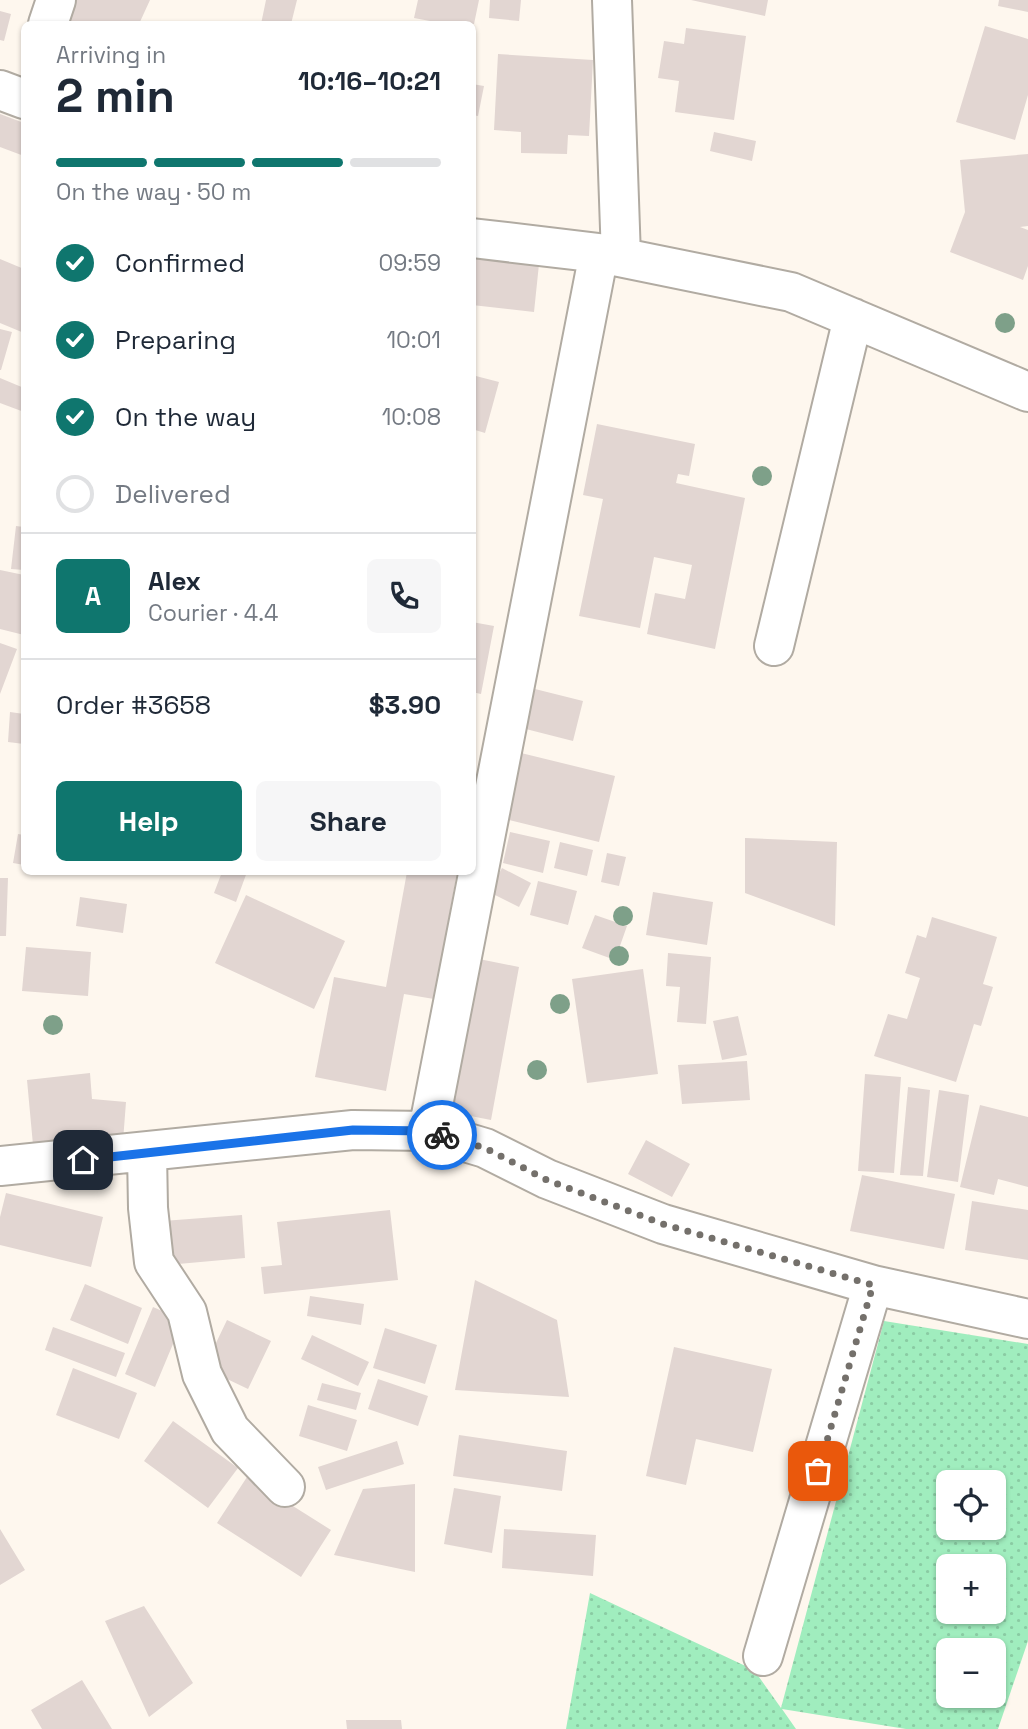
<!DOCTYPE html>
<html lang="en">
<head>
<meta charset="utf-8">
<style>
	:root { --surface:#fff; --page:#f6f6f7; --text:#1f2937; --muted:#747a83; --line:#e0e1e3; --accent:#0f766e }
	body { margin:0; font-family:"Space Grotesk",sans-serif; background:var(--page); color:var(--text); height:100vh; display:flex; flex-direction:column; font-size:26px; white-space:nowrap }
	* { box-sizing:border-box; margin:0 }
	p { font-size:23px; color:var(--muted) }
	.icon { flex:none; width:38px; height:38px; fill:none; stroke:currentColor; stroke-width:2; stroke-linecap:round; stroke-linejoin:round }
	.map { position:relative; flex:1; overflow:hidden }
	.details { position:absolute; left:21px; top:21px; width:455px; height:854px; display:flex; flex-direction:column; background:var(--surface); border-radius:10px; box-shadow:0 2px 5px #0004 }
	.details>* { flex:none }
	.tools { position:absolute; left:936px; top:1470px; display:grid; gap:14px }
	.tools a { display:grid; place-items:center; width:70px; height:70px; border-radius:10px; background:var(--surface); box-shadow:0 2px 5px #0004; font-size:35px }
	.pin { position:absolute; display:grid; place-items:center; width:60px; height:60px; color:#fff; margin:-30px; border-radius:14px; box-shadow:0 4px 10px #0006 }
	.courier { position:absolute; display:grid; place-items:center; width:70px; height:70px; margin:-35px; border:5px solid #1a73e8; border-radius:50%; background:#fff; color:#222; box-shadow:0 2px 9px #0007 }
	.overview em { font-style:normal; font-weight:700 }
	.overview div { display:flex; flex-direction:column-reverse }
	.overview { display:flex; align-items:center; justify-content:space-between; height:119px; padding:0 35px }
	h1 { font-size:46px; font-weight:700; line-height:52px }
	.bar { display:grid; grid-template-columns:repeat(4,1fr); gap:10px 7px; align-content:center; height:84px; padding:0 35px }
	.bar i { height:9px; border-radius:5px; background:var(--line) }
	.bar .selected { background:var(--accent) }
	.bar p { grid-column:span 4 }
	.line { display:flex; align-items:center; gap:18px; padding:0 35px; border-top:2px solid var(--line) }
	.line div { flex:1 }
	.round { display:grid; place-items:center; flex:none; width:74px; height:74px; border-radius:10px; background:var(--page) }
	ol { padding:0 35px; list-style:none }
	li { display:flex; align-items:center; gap:21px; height:77px }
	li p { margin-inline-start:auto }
	li .icon { padding:7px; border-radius:50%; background:var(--accent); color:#fff; stroke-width:4 }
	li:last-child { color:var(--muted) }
	li i { width:38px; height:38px; border:4px solid var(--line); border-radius:50% }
	.primary-button { display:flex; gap:14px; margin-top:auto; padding:14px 35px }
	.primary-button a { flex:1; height:80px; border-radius:10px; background:var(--accent); color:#fff; font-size:28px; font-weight:700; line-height:80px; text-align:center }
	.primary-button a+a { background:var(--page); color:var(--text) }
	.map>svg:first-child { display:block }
	.grass { fill:url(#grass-dots); fill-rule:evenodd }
	.building { fill:#e2d6d2 }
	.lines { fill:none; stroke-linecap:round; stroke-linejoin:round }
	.minor-casing { stroke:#b1aba2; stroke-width:42 }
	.minor { stroke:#fff; stroke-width:38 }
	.tree { fill:#7ea089 }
	.done { stroke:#74706b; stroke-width:7; stroke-dasharray:0 12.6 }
	.route { stroke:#1a73e8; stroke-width:9 }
</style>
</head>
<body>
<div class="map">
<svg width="1028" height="1729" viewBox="0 0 1028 1729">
	<defs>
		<pattern id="grass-dots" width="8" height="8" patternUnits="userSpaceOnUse" patternTransform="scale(1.75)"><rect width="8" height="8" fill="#a0edbe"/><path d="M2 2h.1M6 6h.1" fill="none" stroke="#8acba3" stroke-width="1.8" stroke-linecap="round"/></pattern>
	</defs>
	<rect width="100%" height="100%" fill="#fef7ee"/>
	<path class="grass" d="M884,1321L1028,1344V1641L998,1729H906L782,1709L796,1729H566L590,1593L754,1670L781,1708ZM948,1482H994V1528H948ZM948,1566H994V1612H948ZM948,1650H994V1696H948Z"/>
	<path class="building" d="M68,0H150L139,24H60Z
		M266,0H297L291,24H261Z
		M418,0H479L474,24H446L414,18Z
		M490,0H521L519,21L489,18Z
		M691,0H768L765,16Z
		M999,0H1028V12L998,6Z
		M0,11L11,14L4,41L0,40Z
		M985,26L1028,39V95L1015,140L956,122Z
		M686,28L746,36L734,120L675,112L679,81L658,78L664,41L684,44Z
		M498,54L593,60L589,136L568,135L567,154L521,153V132L494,130Z
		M472,84L484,86L478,116L472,115Z
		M0,114L24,123V156L0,147Z
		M714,132L756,141L752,161L710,151Z
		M1028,154V226L1020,227L1028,230V266L1023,280L950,252L965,212L960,160Z
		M472,257L539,264L534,312L472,305Z
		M0,259L24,269V333L0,323Z
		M0,329L12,332L1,370H0Z
		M472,375L499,382L485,433L472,429Z
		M0,378L24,388V412L0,403Z
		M597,424L695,444L689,476L678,474L676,483L745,498L715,649L647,634L655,593L685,599L692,565L654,557L640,628L579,616L603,499L583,495Z
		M16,526L24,527V570L11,569Z
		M0,570L24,575V635L0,629Z
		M472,622L494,626L481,694L472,692Z
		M0,643L17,649L0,694Z
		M527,687L583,701L573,741L518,727Z
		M10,712L24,714V744L8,742Z
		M517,752L615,776L599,842L501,818Z
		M510,832L550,841L543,873L503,863Z
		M18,834L24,835V865L13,863Z
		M745,838L837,842L835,926L745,893Z
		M560,842L593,850L587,876L554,868Z
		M607,853L626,857L619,886L601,882Z
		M502,868L531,883L519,907L489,892Z
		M222,872H247L236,902L214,893Z
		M407,872H457L434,999L404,994L386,1091L315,1077L334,977L386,987Z
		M0,878H8L6,936H0Z
		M538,881L577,891L568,925L530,915Z
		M653,892L713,902L707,945L646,935Z
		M246,895L345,941L314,1009L215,963Z
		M80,897L127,904L123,933L76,926Z
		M595,915L627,926L615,960L582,948Z
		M932,917L997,937L983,984L993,987L981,1026L974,1024L956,1082L874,1056L888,1014L907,1019L920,978L905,973L917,935L926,938Z
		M26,947L91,952L88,996L22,991Z
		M668,953L711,957L706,1024L677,1022L680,987L666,986Z
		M479,959L519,967L491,1120L450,1112Z
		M643,969L658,1074L587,1083L572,979Z
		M738,1016L747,1055L722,1060L713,1021Z
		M747,1061L750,1100L682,1104L678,1065Z
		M90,1073L92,1099L126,1102L123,1141L33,1145L27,1080Z
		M865,1074L901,1077L894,1173L858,1171Z
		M908,1087L930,1090L923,1176L900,1175Z
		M939,1090L969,1095L958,1182L927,1177Z
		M980,1105L1028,1117V1187L998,1179L994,1195L960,1187Z
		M646,1140L690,1164L672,1197L628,1174Z
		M862,1175L955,1194L944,1249L850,1231Z
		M6,1193L103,1217L91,1267L0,1245V1217Z
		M972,1201L1028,1210V1260L965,1250Z
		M390,1210L398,1280L264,1294L261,1267L282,1265L277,1222Z
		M242,1215L245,1258L167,1265L163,1221Z
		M475,1280L557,1320L569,1397L455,1390Z
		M85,1284L142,1308L128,1344L70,1320Z
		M310,1296L364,1304L361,1325L307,1316Z
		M153,1307L183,1320L155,1387L125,1374Z
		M227,1320L271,1341L248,1389L204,1368Z
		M53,1327L125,1353L116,1377L45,1350Z
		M385,1328L437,1345L425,1384L373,1368Z
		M312,1335L369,1362L358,1386L301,1359Z
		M674,1347L772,1369L753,1452L696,1439L686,1485L646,1476Z
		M73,1368L137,1393L119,1439L56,1415Z
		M378,1379L428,1396L418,1426L368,1409Z
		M322,1383L361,1393L356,1410L317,1400Z
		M308,1405L357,1420L347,1451L299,1436Z
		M173,1421L238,1468L208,1508L144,1461Z
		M459,1435L567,1451L562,1491L453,1476Z
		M397,1441L404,1464L326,1490L318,1467Z
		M247,1477L331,1530L301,1577L217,1523Z
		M415,1484V1572L334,1555L363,1489Z
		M454,1488L501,1496L492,1553L444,1544Z
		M0,1529L25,1570L0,1585Z
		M504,1529L596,1535L593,1576L502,1568Z
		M144,1606L193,1683L149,1717L105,1621Z
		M82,1680L112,1729H42L31,1710Z
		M346,1720H401L402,1729H347Z"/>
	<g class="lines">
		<defs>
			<path id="minor" d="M612,0L621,257
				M48,24L56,0
				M0,90L24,99
				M472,238L599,253L791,292L1028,392
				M774,646L853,318
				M428,1131L599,253
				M147,1153L148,1208L154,1262L187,1312L202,1374L230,1430L285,1487
				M0,1166L353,1130L428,1131L485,1148L547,1179L663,1224L873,1285L1028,1319
				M763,1656L873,1285"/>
		</defs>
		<use href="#minor" class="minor-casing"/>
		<use href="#minor" class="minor"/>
	</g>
	<g class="tree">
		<circle cx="1005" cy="323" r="10"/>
		<circle cx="762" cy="476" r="10"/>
		<circle cx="623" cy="916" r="10"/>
		<circle cx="619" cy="956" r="10"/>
		<circle cx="560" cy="1004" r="10"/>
		<circle cx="53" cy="1025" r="10"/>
		<circle cx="537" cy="1070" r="10"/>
	</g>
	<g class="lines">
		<path class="done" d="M442,1135L485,1148L547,1180L663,1224L873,1285L818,1471"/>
		<path class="route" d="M83,1160L353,1130L428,1131L442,1135"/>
	</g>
</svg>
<div class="tools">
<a><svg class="icon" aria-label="locate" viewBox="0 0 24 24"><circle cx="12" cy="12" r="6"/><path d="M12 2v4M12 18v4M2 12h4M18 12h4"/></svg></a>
<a>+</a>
<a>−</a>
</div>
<div class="pin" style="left:818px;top:1471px;background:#ea580c"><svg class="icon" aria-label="bag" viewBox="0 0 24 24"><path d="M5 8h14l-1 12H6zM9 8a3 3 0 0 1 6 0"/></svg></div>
<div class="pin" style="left:83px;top:1160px;background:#1f2937"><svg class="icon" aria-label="home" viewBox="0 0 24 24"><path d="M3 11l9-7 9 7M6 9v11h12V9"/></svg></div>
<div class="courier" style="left:442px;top:1135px"><svg class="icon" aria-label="bike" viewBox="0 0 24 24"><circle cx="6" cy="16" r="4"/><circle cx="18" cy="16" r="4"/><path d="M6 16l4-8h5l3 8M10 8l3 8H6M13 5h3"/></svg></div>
<section class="details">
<div class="overview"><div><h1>2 min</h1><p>Arriving in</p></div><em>10:16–10:21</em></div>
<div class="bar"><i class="selected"></i><i class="selected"></i><i class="selected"></i><i></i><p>On the way · 50 m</p></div>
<ol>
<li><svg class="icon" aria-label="check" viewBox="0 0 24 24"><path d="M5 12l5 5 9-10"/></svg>Confirmed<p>09:59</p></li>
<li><svg class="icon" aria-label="check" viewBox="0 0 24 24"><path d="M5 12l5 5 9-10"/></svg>Preparing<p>10:01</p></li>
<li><svg class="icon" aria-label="check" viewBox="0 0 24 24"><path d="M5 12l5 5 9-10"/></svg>On the way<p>10:08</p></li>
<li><i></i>Delivered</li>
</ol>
<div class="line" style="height:126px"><b class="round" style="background:var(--accent);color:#fff">A</b><div><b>Alex</b><p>Courier · 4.4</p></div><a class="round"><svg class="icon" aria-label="phone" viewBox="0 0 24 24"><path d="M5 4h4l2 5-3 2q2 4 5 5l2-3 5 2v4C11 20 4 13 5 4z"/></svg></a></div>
<div class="line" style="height:91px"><div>Order #3658</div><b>$3.90</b></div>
<div class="primary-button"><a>Help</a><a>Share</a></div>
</section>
</div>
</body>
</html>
